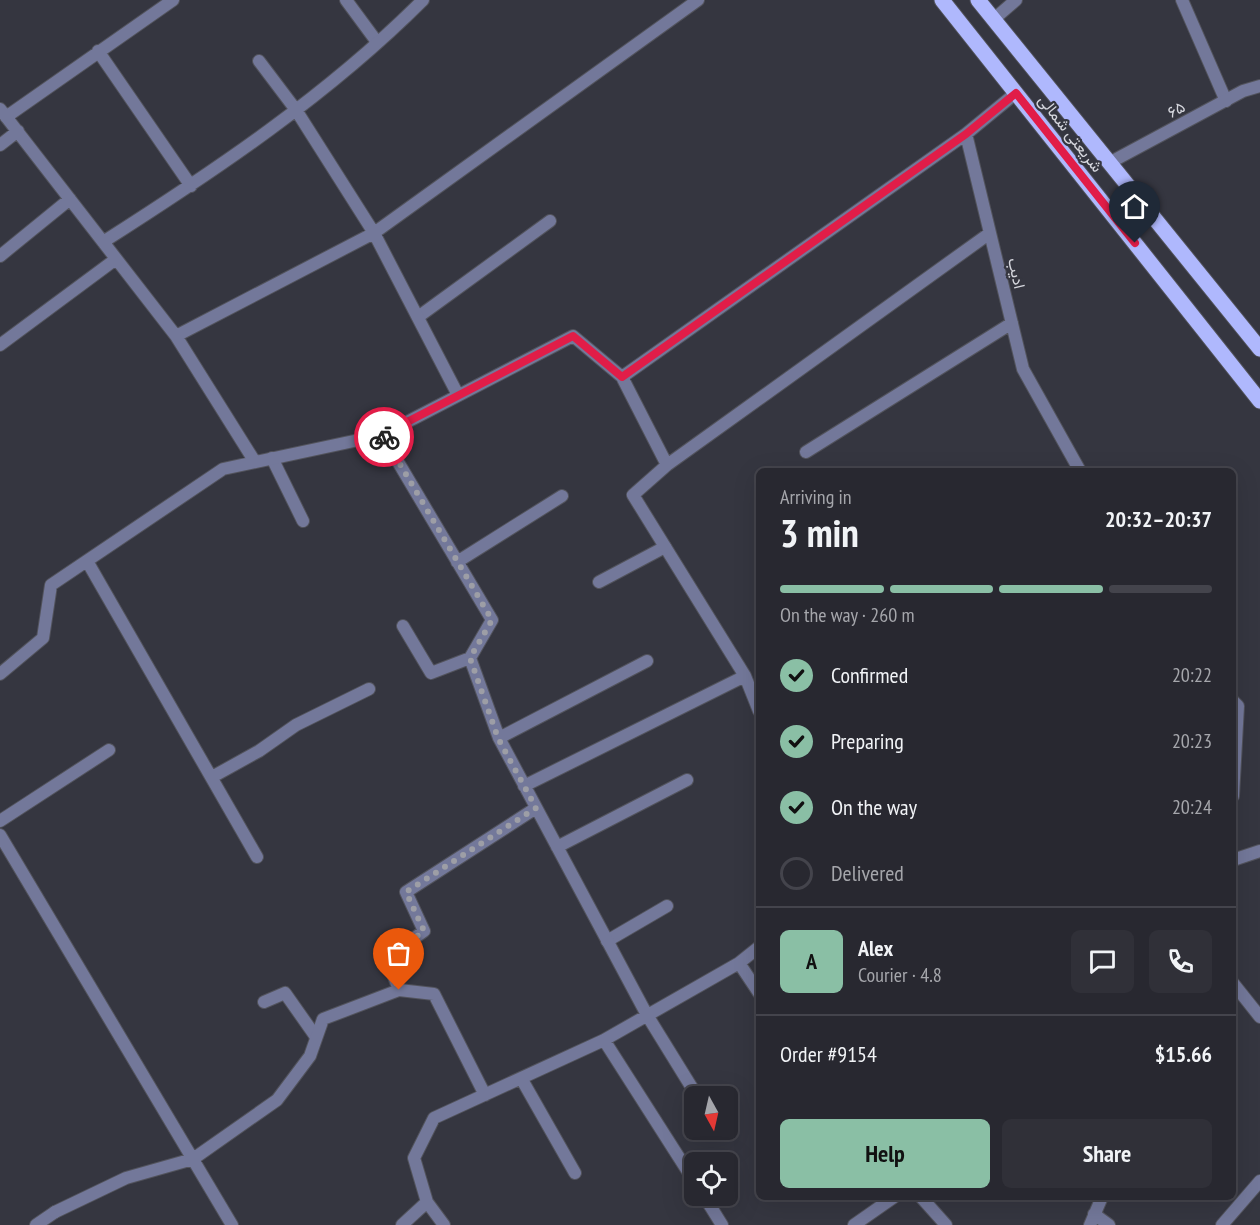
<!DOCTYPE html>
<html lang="en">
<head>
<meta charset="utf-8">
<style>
	:root { --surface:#282830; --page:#303038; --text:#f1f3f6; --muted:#a5a6ab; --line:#44444c; --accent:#8abfa5 }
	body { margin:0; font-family:"PT Sans Narrow",Vazirmatn,sans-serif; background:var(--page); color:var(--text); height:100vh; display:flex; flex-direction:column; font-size:22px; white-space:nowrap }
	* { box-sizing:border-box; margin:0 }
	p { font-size:20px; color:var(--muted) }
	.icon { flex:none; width:33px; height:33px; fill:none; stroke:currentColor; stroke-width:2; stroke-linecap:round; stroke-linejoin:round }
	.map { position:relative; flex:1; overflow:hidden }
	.drawer { position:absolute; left:756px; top:468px; width:480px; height:732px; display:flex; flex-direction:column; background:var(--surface); border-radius:9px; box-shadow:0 6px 24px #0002,0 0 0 2px var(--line) }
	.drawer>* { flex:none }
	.needle { width:39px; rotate:172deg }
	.controls { position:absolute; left:684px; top:1086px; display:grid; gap:12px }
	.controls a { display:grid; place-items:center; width:54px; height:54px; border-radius:9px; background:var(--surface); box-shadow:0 6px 24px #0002,0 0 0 2px var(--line); font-size:30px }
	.pin { position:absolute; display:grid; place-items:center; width:51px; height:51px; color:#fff; margin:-62px -26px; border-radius:50% 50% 50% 0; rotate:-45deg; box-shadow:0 0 6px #0007 }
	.pin .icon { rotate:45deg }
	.courier { position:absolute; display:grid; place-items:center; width:60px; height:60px; margin:-30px; border:4px solid #e11d48; border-radius:50%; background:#fff; color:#222; box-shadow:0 2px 8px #0007 }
	.head em { font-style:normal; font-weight:800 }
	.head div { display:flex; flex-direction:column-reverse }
	.head { display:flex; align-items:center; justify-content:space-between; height:102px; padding:0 24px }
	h1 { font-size:39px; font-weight:800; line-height:45px }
	.bar { display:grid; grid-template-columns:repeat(4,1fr); gap:9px 6px; align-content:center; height:72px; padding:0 24px }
	.bar i { height:8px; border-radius:4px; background:var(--line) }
	.bar .active { background:var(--accent) }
	.bar p { grid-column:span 4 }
	.line { display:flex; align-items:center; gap:15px; padding:0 24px; border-top:2px solid var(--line) }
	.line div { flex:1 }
	.round { display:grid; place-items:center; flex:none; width:63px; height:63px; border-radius:9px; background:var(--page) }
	ol { padding:0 24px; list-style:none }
	li { display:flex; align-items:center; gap:18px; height:66px }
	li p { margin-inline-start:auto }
	li .icon { padding:6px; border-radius:50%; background:var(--accent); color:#111; stroke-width:4 }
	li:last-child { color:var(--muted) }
	li i { width:33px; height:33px; border:3px solid var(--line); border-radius:50% }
	.button { display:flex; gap:12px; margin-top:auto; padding:12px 24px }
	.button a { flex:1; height:69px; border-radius:9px; background:var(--accent); color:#111; font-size:24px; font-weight:800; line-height:69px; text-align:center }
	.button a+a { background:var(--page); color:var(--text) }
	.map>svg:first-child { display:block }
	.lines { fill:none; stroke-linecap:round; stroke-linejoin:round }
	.service-casing { stroke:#52535c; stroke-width:14 }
	.minor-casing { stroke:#52535c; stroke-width:14 }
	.primary-casing { stroke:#52535c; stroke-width:17 }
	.service { stroke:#73789a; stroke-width:12 }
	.minor { stroke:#73789a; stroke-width:12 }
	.primary { stroke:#afb8fd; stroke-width:15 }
	.done { stroke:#9d9ea6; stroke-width:6; stroke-dasharray:0 10.8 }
	.route { stroke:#e11d48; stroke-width:8 }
	.labels { text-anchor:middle; stroke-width:4.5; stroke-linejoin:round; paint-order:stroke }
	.street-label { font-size:16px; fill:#d5d6dd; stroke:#353640 }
</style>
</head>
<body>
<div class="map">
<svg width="1260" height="1225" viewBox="0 0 1260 1225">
	<rect width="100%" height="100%" fill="#353640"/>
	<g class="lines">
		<defs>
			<path id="service" d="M346,0L377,42
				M1182,0L1226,101
				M418,317L550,221
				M272,458L303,521
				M599,582L665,547
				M0,821L109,750
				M607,941L667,906
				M264,1002L285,993L316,1037
				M36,1225L55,1212"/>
			<path id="minor" d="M994,19L1016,0
				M98,51L191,186
				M1016,93L966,134L1023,369L1080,471
				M0,109L176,336L255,462
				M6,117L173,0
				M0,145L18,131
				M1109,163L1243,91L1260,86
				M103,242C216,170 328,95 423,0
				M0,256L70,199
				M176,336L374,233L296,110L259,61
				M0,345L116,259
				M622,377L966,134
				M458,395L374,233L698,0
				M382,435L492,620L470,658L499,738L647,1015L697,1096
				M806,452L1012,323
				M87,561L257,857
				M457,562L562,496
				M403,626L431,673L470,658
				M0,674L43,638L51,585L223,469L382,435L573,336L622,377L667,465
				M1233,701L1238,706L1233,796
				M759,711L745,676L633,495L667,465L990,233
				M499,738L647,661
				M212,777L259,751L296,725L369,689
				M524,786L745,676
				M0,835L232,1225
				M557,847L687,780
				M1233,860L1260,851
				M739,963L759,993
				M1233,983L1260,1017
				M399,990L387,958L424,931L406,892L536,808
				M521,1078L575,1173
				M694,1181L604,1040L739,963L759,947
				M704,1196L722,1225
				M921,1197L946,1225
				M427,1202L414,1158L434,1118L604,1040
				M55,1212L126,1178L193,1159L277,1100L310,1056L323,1019L399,990L434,994L485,1095
				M1094,1214L1109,1225
				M402,1225L427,1202L444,1225
				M854,1225L894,1197
				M1090,1225L1102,1197
				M1222,1225L1260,1181"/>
			<path id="primary" d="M942,0L1260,401
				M978,0L1260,349"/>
		</defs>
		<use href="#service" class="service-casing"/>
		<use href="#minor" class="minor-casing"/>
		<use href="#primary" class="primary-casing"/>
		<use href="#service" class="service"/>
		<use href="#minor" class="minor"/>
		<use href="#primary" class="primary"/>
	</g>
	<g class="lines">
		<path class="done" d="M384,437L492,620L470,658L498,738L536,808L406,892L424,931L387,958L399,990"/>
		<path class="route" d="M384,437L382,435L573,336L622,377L966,134L1016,93L1135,243"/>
	</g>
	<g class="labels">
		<g class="street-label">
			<text transform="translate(1176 109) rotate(-28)" y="6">۶۵</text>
			<text transform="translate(1071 133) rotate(52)" y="6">شریعتی شمالی</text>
			<text transform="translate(1017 273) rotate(77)" y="6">ادیب</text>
		</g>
	</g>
</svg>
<div class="controls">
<a><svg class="needle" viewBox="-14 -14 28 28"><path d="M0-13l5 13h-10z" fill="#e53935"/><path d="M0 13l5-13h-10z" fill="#a5a6ab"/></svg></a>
<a><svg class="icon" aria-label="locate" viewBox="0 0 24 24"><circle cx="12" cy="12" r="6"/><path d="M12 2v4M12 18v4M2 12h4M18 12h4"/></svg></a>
</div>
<div class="pin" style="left:399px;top:990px;background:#ea580c"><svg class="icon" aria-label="bag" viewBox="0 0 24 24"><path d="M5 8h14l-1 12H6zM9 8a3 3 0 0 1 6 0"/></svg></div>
<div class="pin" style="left:1135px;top:243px;background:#1f2937"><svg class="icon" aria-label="home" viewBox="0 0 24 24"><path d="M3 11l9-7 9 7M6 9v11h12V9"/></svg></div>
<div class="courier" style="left:384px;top:437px"><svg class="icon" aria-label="bike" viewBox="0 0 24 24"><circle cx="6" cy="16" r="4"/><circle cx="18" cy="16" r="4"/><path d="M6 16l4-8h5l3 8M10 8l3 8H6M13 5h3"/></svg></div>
<section class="drawer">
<div class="head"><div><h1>3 min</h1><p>Arriving in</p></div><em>20:32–20:37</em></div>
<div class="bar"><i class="active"></i><i class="active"></i><i class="active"></i><i></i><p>On the way · 260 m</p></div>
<ol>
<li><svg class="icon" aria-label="check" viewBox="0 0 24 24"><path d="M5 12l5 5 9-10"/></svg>Confirmed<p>20:22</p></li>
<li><svg class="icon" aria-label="check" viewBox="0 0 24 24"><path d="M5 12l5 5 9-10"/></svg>Preparing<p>20:23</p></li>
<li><svg class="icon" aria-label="check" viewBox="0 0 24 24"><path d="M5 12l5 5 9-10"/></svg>On the way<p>20:24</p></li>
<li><i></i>Delivered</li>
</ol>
<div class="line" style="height:108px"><b class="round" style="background:var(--accent);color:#111">A</b><div><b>Alex</b><p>Courier · 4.8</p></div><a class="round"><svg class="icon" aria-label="chat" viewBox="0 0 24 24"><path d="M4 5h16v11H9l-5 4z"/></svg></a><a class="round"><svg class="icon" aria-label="phone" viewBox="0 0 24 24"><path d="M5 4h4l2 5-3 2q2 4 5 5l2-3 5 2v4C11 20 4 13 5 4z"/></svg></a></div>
<div class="line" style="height:78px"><div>Order #9154</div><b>$15.66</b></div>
<div class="button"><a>Help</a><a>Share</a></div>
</section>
</div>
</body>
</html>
